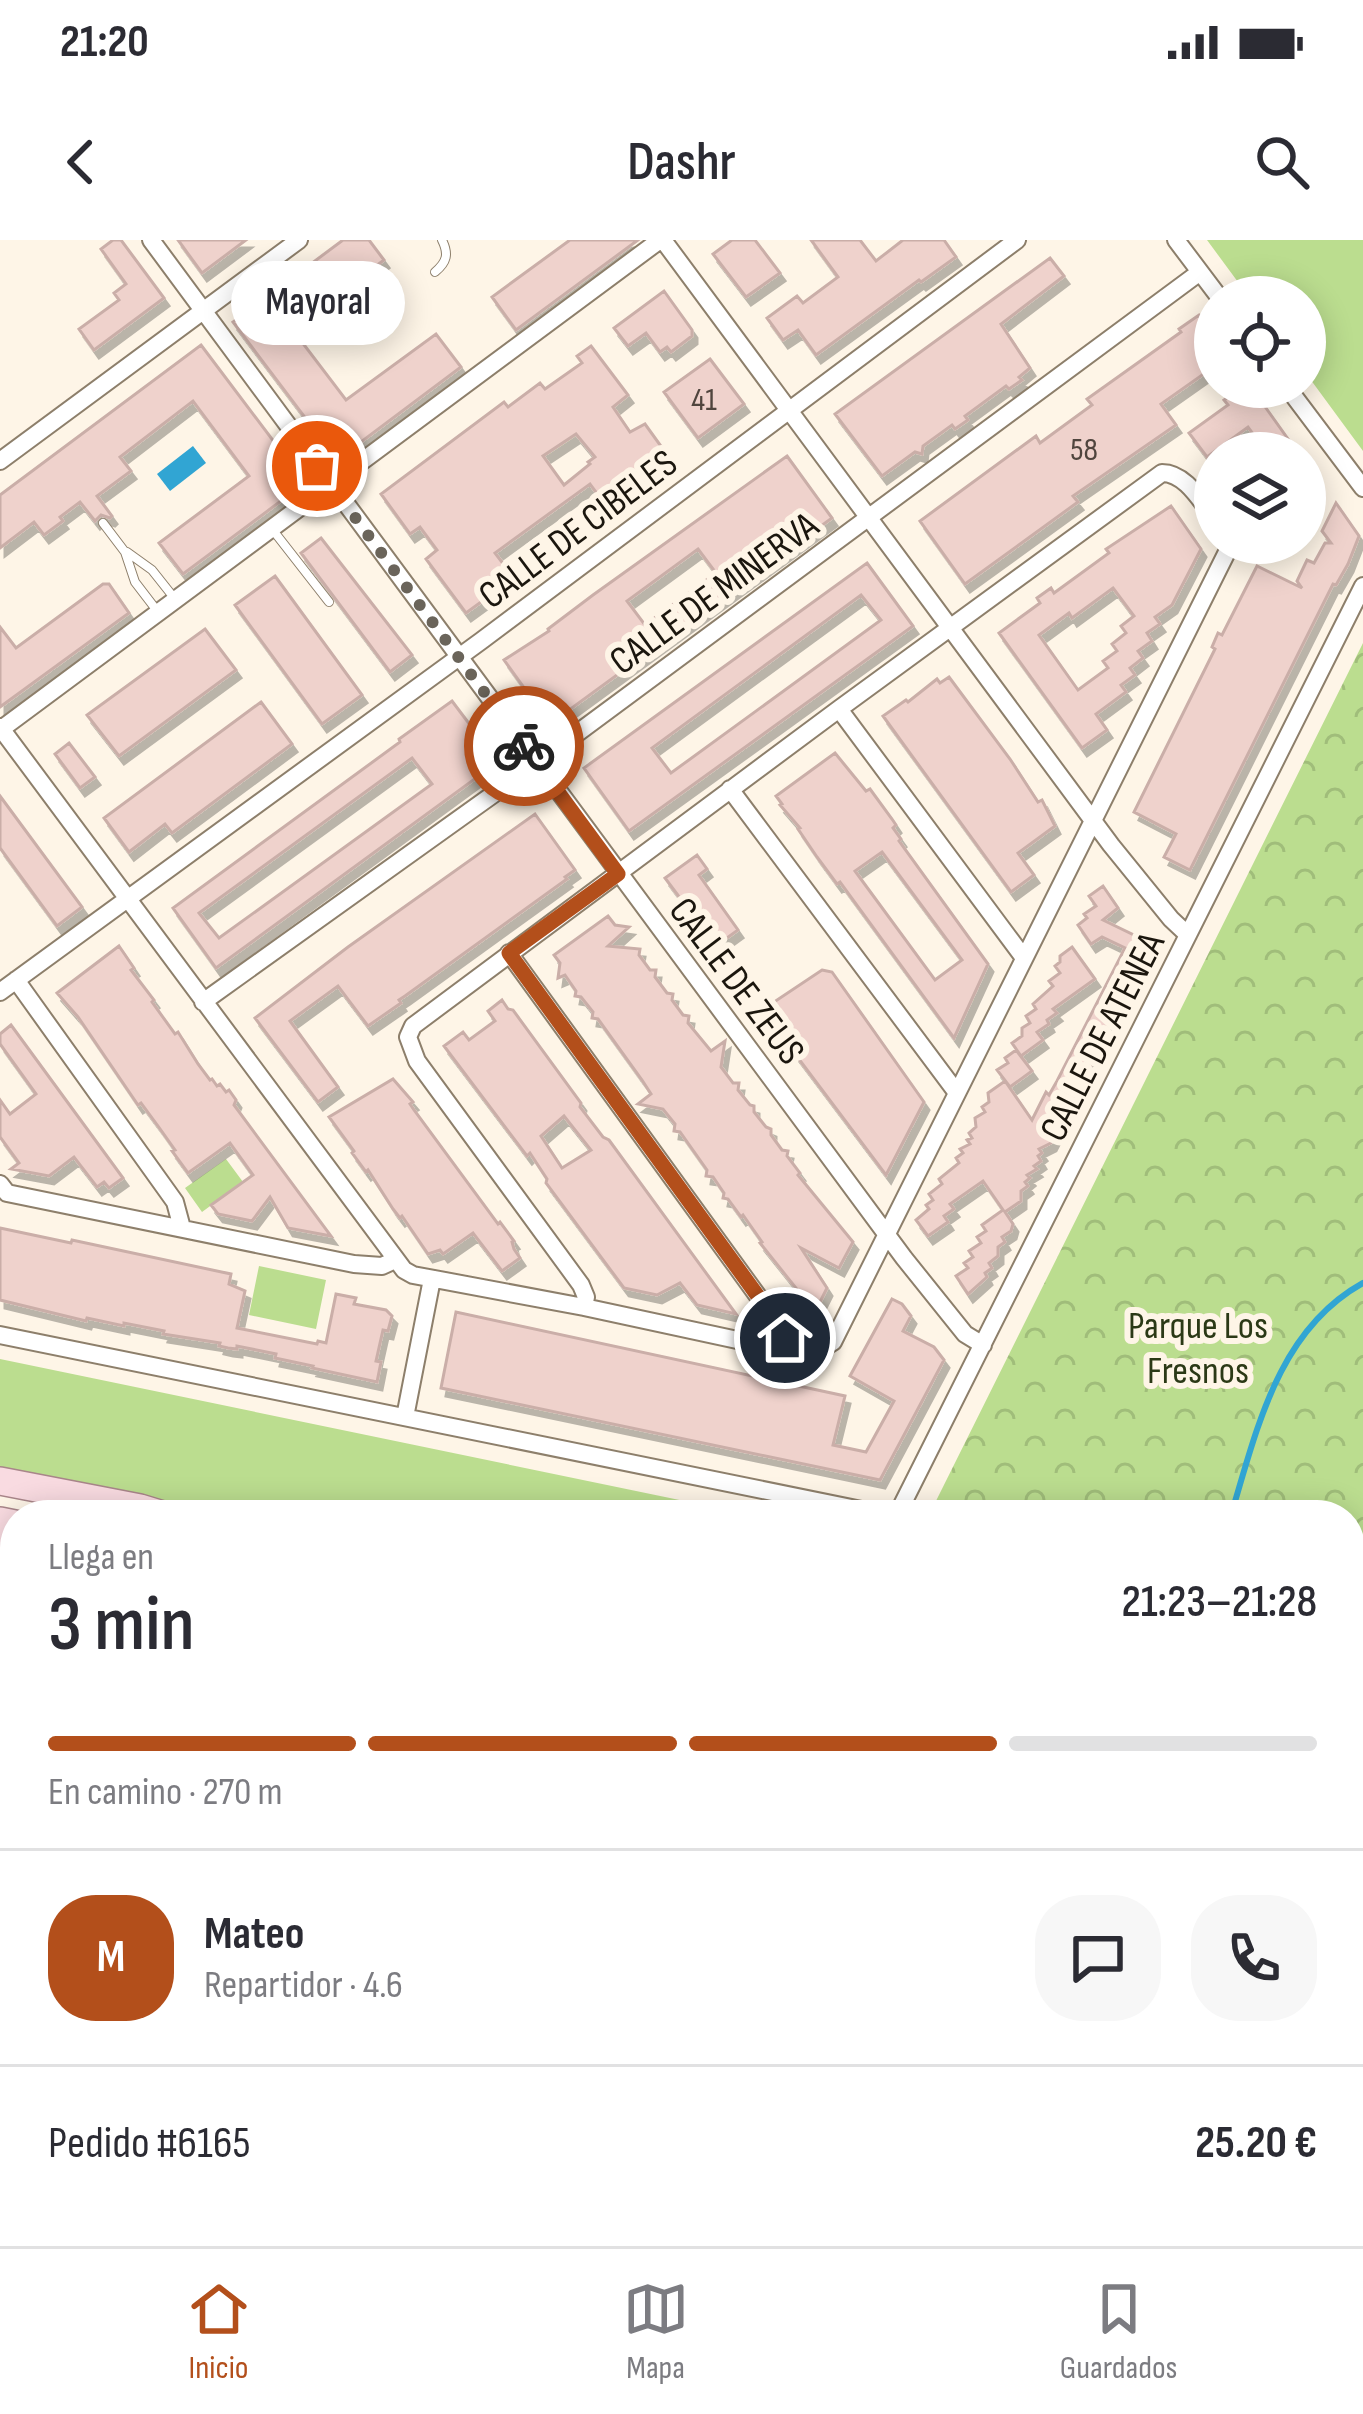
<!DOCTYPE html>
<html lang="es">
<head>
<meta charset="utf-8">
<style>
	:root { --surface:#fff; --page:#f7f7f7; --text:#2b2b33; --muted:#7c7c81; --line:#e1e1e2; --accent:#b34f1b }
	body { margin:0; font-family:"Sofia Sans Condensed",sans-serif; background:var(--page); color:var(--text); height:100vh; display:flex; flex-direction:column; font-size:45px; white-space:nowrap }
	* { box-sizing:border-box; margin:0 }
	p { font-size:39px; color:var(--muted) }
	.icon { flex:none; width:66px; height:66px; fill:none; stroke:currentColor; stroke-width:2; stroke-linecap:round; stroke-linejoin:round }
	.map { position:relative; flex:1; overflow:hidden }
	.drawer { position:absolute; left:0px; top:1260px; width:1365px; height:747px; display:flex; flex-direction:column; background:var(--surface); border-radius:48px 48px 0 0; box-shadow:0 6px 30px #0003 }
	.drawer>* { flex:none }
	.fabs { position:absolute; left:1194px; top:36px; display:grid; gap:24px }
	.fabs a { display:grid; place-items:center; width:132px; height:132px; border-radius:50%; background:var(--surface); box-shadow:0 6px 30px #0003; font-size:60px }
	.pin { position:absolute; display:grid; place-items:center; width:102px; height:102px; color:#fff; margin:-51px; border:6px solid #fff; border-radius:50%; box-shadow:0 3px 12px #0007 }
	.courier { position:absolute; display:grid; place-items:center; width:120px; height:120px; margin:-60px; border:9px solid #b34f1b; border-radius:50%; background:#fff; color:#222; box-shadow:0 3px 15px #0007 }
	.bubble { position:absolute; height:84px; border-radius:42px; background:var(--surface); box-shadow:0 6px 30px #0003; font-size:39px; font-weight:600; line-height:84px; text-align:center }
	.overview em { font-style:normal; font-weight:600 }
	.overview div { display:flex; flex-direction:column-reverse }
	.overview { display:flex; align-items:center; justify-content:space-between; height:204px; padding:0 48px }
	h1 { font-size:78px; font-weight:600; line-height:90px }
	.bar { display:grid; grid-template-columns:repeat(4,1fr); gap:18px 12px; align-content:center; height:144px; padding:0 48px }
	.bar i { height:15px; border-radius:9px; background:var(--line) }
	.bar .active { background:var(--accent) }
	.bar p { grid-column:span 4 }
	.line { display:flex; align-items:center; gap:30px; padding:0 48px; border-top:3px solid var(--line) }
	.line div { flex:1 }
	.round { display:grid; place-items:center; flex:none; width:126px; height:126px; border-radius:48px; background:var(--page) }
	.status { display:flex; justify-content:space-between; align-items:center; height:84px; padding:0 60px; background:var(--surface); direction:ltr }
	.status svg { height:33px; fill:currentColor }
	header { display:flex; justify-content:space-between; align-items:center; height:156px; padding:0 48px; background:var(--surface); font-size:54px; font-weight:600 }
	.menu { display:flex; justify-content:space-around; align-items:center; height:168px; border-top:3px solid var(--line); background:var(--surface); font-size:33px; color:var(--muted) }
	.menu a { display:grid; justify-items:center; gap:6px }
	.menu .active { color:var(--accent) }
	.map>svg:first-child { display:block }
	.industrial { fill:url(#industrial-grid) }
	.green { fill:#bbdd8f }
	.park { fill:url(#park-crowns) }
	.water { fill:#31a5d3 }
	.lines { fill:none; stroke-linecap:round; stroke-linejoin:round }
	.stream { stroke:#31a5d3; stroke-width:6 }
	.building { fill:#efd2cc; stroke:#caaea8; stroke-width:3; fill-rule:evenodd; filter:url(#shadow) }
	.service-casing { stroke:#8d7f6b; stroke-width:10 }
	.pedestrian-casing { stroke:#8d7f6b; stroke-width:15 }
	.minor-casing { stroke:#8d7f6b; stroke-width:20 }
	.primary-casing { stroke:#a9868a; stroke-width:30 }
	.service { stroke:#fff; stroke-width:8 }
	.pedestrian { stroke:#fff; stroke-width:12 }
	.minor { stroke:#fff; stroke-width:16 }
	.primary { stroke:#f9dbe1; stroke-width:27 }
	.rail { stroke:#514b42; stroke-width:6; stroke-dasharray:6 12; stroke-linecap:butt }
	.done { stroke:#6a645a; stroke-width:12; stroke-dasharray:0 21.6 }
	.route { stroke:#b34f1b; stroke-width:15 }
	.labels { text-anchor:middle; stroke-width:12; stroke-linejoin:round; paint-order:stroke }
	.number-label { font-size:33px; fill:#50453e }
	.street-label { font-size:39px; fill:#1b160e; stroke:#fef5e7 }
	.park-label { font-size:39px; fill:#2b3916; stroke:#fef5e7 }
</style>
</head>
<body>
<div class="status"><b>21:20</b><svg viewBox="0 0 49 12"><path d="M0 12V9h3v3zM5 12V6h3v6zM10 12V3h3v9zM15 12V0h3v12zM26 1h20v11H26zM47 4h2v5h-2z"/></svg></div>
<header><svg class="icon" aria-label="back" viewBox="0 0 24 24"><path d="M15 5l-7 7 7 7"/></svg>Dashr<svg class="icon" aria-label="search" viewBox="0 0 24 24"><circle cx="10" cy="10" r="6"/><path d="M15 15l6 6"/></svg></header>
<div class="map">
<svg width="1363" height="2006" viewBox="0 0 1363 2006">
	<defs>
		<pattern id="industrial-grid" width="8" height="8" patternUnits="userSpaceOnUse" patternTransform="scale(3)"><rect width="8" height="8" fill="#fcecd5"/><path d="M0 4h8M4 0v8" fill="none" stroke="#d7cab6"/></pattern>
		<pattern id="park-crowns" width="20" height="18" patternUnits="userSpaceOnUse" patternTransform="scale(3)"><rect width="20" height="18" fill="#bbdd8f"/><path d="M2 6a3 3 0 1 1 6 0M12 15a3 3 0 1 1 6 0" fill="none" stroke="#a0bd7a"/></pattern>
		<filter id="shadow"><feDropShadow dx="5" dy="8" stdDeviation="0" flood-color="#0004"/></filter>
	</defs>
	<rect width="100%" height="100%" fill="#fef5e7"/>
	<path class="industrial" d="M1350,1566L1363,1569V1948L1350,1943Z"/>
	<path class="green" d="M1207,0H1363V211L1305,132V57H1249Z
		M226,919L243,942L202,972L185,948Z
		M259,1026L326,1040L316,1089L249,1075Z
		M0,1119L752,1275H243L4,1231L0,1229Z"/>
	<path class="park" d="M1363,403V1326L1350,1351V1275H929Z
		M0,1329L15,1332V1992H1080L1074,2006H0Z"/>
	<path class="water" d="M193,206L206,223L170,251L157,234Z"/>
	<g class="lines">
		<path class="stream" d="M1231,1275C1257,1189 1278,1090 1363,1043
			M1052,2006L1057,1992"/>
	</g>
	<path class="building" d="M113,0H121L164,58L94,110L79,89L119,60L114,53L126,44L101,9Z
		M178,0H246L202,33Z
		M343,0H369L384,20L292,89L346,160L436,94L461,127L337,220L233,82Z
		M570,0H638L516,90L492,57Z
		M732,0H755L780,33L746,57L713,14Z
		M811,0H860L876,21L903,0H944L956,17L921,42L919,40L816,115L798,90L783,100L767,78L797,56L803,63L838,37Z
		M1050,18L1064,36L1001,84L1030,128L1019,137L1022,140L1009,149L1006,146L965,176L968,180L955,189L952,185L923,206L922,214L915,212L882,236L835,174Z
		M664,51L692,90V96L671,112L667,107L660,112L646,93L628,106L614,88Z
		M1199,75L1215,98V126L1161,164L1176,185L1073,256L1078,262L965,344L920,281L1036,196L1040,203L1092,165L1087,159L1181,92L1179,89Z
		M201,105L305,243L183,334L159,303L249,236L193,161L120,217L131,231L97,256L112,276L110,278L101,275L95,281L80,262L60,277L63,281L44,295L34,282L0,308V255Z
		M591,106L628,155L613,167L630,192L645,184L668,216L664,219L666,222L660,226L662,229L656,235L628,255L627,253L621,258L619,256L613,261L611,258L604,263L590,244L495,313L514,338L466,373L426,319L437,310L420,287L410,294L381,254L504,162L508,167L540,143L545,149L582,123L577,116ZM576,194L595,217L588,222L590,224L564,245L543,216Z
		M710,119L744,164L698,198L664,152Z
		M1242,147H1251L1298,213H1267L1248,187L1207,217L1189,193L1228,165L1224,160Z
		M787,216L832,278L550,484L504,420L549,391L548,389L593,355ZM698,309L716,333L645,385L627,361Z
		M1336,263L1359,296L1348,324L1336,345L1333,344L1190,630L1164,617L1176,594L1134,572L1215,409L1212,407L1218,393L1222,395L1257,326L1302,348L1297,341L1307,320L1314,323L1325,303H1331L1322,291Z
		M1171,266L1201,309L1172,365L1155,377L1160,384L1147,393L1152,401L1138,411L1143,418L1130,428L1135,435L1121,445L1126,452L1096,474L1107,490L1082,508L999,393L1040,363L1037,358L1051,348L1054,353L1109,313L1106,309ZM1113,348L1134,376L1121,386L1126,393L1112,404L1117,411L1103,421L1108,428L1078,450L1039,395L1069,373L1072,378Z
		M321,298L412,415L390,432L301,313Z
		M867,323L913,386L629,591L584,528ZM861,355L881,380L671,533L652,508Z
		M275,336L362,455L322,484L235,365Z
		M103,344H109L129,373L0,467V387L16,408Z
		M205,389L236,430L119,516L87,475Z
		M949,437L1010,519L1038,562L1042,560L1055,586L1018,613L1034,635L1011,652L883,476L906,460L908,462L937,439L940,443Z
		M452,461L498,522L216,728L173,668L400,502L399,499ZM412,518L432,544L219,698L199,673Z
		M261,462L292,504L172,593L165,584L129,612L104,578Z
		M69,503L95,537L80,548L55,514Z
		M835,513L866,551L870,549L892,579L896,585L893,588L901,599L899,601L988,724L954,798L840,642L837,644L817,617L798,589L800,588L780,565L782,564L776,556ZM882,612L962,720L935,740L855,631Z
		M0,556L82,667L57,686L0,608Z
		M535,574L575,630L565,637L567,639L405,756L399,760L401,763L368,786L338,746L290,781L338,847L318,862L255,778L348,707Z
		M697,615L707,629L699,635L738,690L716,706L665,638Z
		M1103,646L1118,668L1103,680L1140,698L1138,702L1149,712L1051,903L1039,909L1042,913L1038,916L1041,921L1034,926L1037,929L1027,935L1030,938L1025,942L1028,946L1021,951V961L1005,972L1013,984L1011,991L1002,997L1005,1002L998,1007V1016L989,1023L992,1028L985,1033L987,1037L968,1054L956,1036L968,1028L964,1023L973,1017L969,1011L981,1003L977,997L986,991L982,985L1003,970L983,941L950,964L954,969L944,976L948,982L928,996L916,980L929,969L926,965L933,960L929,954L942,944L939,939L959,923L956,918L963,913L960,909L970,904L967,900L972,898L969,893L976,887L975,878L985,872L982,867L989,862L988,853L1005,841L1032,880L1046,852L1049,855L1057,841L1125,708L1102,697L1091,704L1078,685L1087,678L1084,674L1096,666L1089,656Z
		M608,676L615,685L629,687L608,706L640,709L639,715L650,730H656L655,737L667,753L673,754L672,760L683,775L689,776L688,783L711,811L725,801L721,827L733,843H739L738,850L750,865L754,866V872L766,887L771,889V895L782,910L788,911L787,916L800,933L798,935L853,1002L839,1028L801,1008L827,1048L810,1082L796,1064L802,1059L796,1048L760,1003L762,1002L743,975L741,977L728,959L723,958L724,953L713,937L706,936L707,930L680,892L674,891L675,884L663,869L638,864L651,854L642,840L598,779L592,778L593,772L581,757L575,756L576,751L565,735L558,738L560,723L554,715Z
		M119,706L134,728L131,730L154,760L152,762L175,794L178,792L198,824L210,840L212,839L217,846L220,844L226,852L229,850L236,860L234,865L331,996L288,988L270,957L252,981L218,974L211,965L253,935L230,903L188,933L172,911L175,910L158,886L141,863L138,865L78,777L57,753Z
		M1072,707L1095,739L1053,769L1057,773L1047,780L1049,784L1037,792L1043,800L1021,816L1012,803L1022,796V788L1030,783L1026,776L1036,769L1033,764L1053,746L1049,741L1060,733L1055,726L1060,722V716Z
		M822,730L832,732L924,862L886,935L762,770Z
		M502,760L508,769L513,770L581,863L580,867L603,897L609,900L736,1074L697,1065L680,1043L657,1055L624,1048L546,943L547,939L530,913L527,916L444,806L463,792L469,800L495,781L488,771ZM564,876L591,910L562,928L541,896Z
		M11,785L123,938L109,948L104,942L97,947L74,917L49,936L11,929L19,923L0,897V860L10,874L36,854L0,804V794Z
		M1016,810L1032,831L1010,847L997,830L1008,823L1005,818Z
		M393,839L413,862L410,864L414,870L498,984L500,982L514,1001L512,1002L514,1009L520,1018L502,1031L473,993L443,1014L440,1010L428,1014L402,976L400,978L393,969L368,930L366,932L352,913L354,911L329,877Z
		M0,988L71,1003L72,1000L231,1034L229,1044L245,1051L237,1088L317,1104L318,1101L326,1103L336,1054L356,1058L354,1064L386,1070L392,1076L388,1091L383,1090L376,1121L381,1122L377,1142L312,1128L313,1126L275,1118L276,1114L237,1106V1109L228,1108L219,1106L220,1103L163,1094L164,1091L124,1083V1086L87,1078L86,1081L0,1060Z
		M892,1059L902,1064L911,1076L903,1091L934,1107L944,1120L880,1240L441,1148L456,1072L845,1156L833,1205L866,1212L894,1161L850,1136Z
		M0,1379L15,1382V1432L0,1429Z"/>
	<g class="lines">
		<defs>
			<path id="service" d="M435,32C447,22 449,14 442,0
				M103,283L125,312L135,342L158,372
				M272,289L329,362
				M127,312L152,330L175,359
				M1350,1988L1363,1972
				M1168,2006L1174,1992
				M1241,2006L1246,1992
				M1337,2006L1347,1992"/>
			<path id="pedestrian" d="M0,1516L15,1518
				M0,1712L15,1715
				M0,1960L15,1879
				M244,1992L254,2006
				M162,2006L165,1992"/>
			<path id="minor" d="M151,0L904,1018L965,1094L983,1105
				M663,0L1111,605L1171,679L1188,695
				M1176,0L1219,57
				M1287,147L1363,248
				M0,221L299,0
				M839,469L1024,718
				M0,487L404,1030L413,1035L584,1067L802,1114L818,1111L833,1102L1228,310V303
				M0,490L660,0
				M730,549L957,853
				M509,713L781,1088L785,1098L784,1111
				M16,740L175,962L182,988
				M0,752L481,401L1017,0
				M203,762L537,523L1200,32
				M0,944L7,953L354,1024L382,1026L395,1020
				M584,1067L586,1057L581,1045L417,821L408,797L413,786L839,469L1162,233C1186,233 1201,262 1215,279
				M0,1095L886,1275
				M405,1177L432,1039
				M897,1275L1363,346
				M0,1329L15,1332
				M1363,1631C1355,1645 1355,1665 1363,1679"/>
			<path id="primary" d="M0,1241L140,1268L163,1275
				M0,1281L15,1284
				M0,1305L15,1307
				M1350,1536L1363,1538
				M1350,1566L1363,1569"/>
		</defs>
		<use href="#service" class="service-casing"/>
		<use href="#pedestrian" class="pedestrian-casing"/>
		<use href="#minor" class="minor-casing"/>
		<use href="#primary" class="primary-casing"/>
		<use href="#service" class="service"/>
		<use href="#pedestrian" class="pedestrian"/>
		<use href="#minor" class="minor"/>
		<use href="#primary" class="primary"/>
		<path class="rail" d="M1350,1420L1363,1389
			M1350,1448L1363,1419
			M1105,2006L1111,1992"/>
	</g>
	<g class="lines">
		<path class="done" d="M317,226L524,506"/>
		<path class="route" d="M524,506L618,634L509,713L781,1088L785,1098"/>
	</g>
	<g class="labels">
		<g class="number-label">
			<text x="704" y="170">41</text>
			<text x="1084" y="220">58</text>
		</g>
		<g class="street-label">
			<text transform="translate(577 288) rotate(-37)" y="14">CALLE DE CIBELES</text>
			<text transform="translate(713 352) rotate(-36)" y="14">CALLE DE MINERVA</text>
			<text transform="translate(738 740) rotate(53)" y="14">CALLE DE ZEUS</text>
			<text transform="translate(1101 796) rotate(-63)" y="14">CALLE DE ATENEA</text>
		</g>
		<g class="park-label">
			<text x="1198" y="1098">Parque Los<tspan x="1198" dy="45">Fresnos</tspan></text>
		</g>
	</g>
</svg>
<div class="fabs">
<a><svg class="icon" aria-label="locate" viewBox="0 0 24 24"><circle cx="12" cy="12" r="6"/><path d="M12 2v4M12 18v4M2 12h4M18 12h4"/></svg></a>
<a><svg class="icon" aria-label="layers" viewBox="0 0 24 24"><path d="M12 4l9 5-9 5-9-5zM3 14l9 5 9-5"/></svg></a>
</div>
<div class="pin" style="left:317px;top:226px;background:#ea580c"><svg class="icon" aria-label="bag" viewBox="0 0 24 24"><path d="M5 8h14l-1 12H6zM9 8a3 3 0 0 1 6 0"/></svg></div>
<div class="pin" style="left:785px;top:1098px;background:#1f2937"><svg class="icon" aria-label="home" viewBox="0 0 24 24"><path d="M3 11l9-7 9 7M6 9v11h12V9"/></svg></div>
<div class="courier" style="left:524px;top:506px"><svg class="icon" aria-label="bike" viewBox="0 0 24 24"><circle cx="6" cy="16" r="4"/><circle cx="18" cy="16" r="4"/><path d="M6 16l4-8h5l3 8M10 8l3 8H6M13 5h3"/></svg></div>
<div class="bubble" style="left:231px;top:21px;width:174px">Mayoral</div>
<section class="drawer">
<div class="overview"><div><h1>3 min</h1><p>Llega en</p></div><em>21:23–21:28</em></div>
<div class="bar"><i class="active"></i><i class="active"></i><i class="active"></i><i></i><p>En camino · 270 m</p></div>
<div class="line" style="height:216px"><b class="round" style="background:var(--accent);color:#fff">M</b><div><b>Mateo</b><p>Repartidor · 4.6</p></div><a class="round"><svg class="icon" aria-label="chat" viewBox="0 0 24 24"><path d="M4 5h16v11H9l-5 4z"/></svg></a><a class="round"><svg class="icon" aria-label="phone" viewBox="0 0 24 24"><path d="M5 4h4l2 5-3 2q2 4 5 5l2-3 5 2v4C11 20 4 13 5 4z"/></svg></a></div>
<div class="line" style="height:156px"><div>Pedido #6165</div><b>25.20 €</b></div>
</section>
</div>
<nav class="menu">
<a class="active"><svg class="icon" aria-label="home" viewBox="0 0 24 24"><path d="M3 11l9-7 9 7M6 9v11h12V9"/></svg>Inicio</a>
<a><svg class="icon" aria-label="map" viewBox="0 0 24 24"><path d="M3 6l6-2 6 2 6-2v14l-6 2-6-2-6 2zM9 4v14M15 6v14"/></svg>Mapa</a>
<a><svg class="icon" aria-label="saved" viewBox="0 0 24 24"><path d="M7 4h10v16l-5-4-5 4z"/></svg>Guardados</a>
</nav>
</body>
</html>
